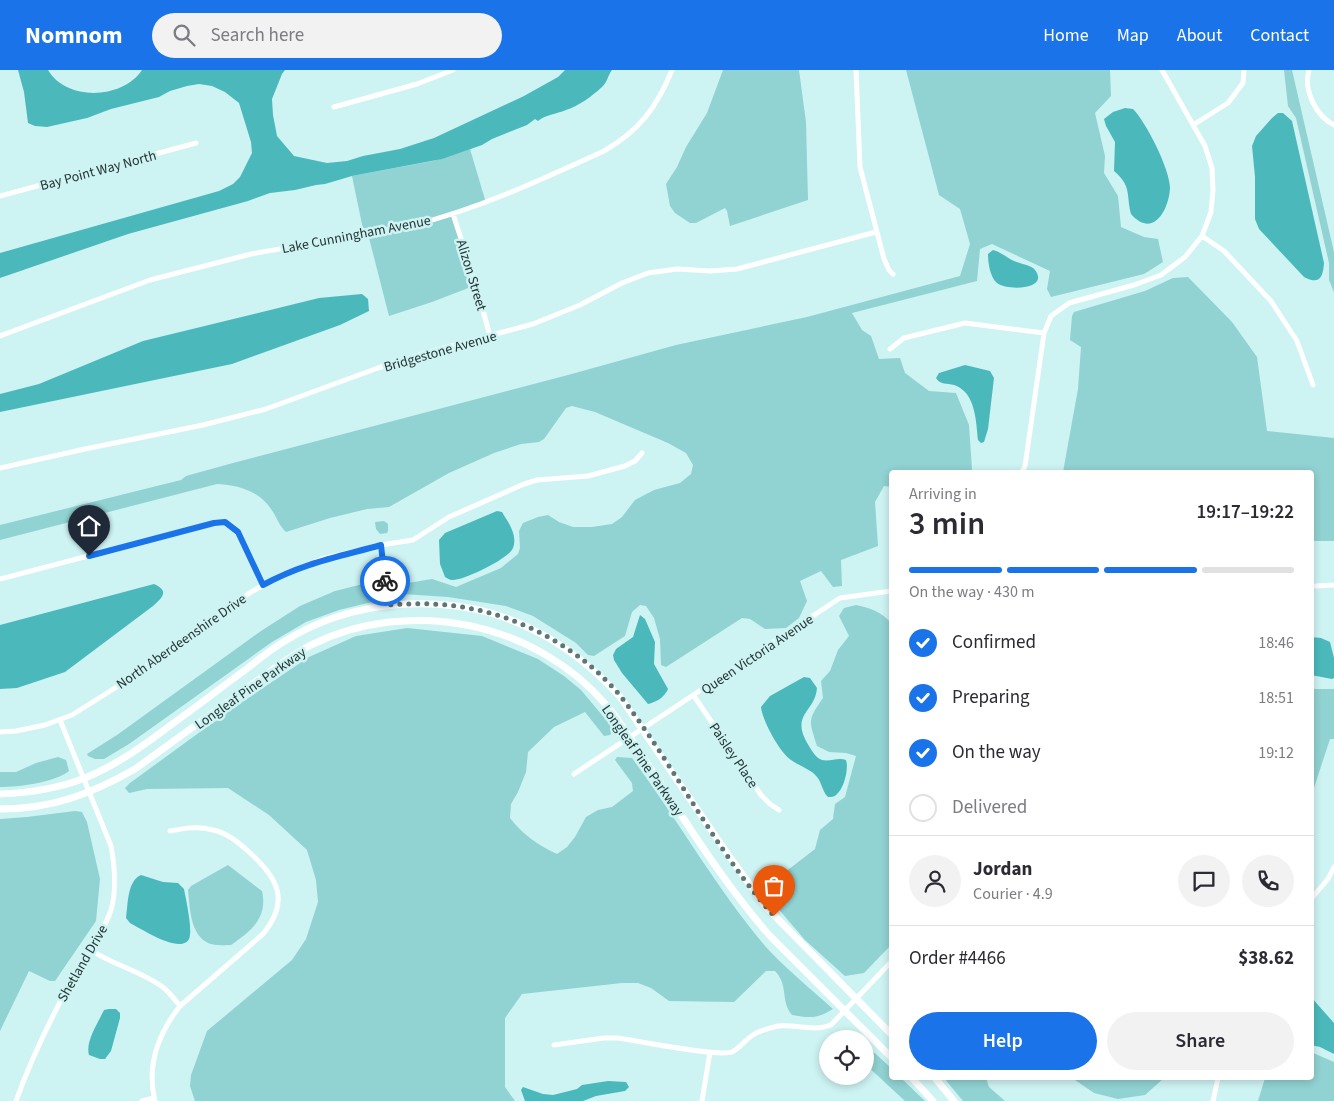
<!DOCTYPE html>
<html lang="en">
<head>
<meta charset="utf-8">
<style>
	:root { --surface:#fff; --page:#f2f2f3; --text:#2b2b33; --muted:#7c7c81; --line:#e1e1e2; --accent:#1a73e8 }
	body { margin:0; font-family:"Source Sans 3",sans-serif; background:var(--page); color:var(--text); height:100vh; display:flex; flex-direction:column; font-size:19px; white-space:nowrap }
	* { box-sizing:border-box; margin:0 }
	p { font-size:16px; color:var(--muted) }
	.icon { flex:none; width:28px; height:28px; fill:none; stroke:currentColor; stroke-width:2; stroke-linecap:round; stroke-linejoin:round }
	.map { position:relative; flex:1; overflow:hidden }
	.panel { position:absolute; left:889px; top:400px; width:425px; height:610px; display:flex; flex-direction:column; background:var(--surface); border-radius:5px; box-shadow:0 2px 8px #0003 }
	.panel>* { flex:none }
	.fabs { position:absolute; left:819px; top:960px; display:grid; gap:10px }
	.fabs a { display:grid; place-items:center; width:55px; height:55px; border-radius:50%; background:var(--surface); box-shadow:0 2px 8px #0003; font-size:25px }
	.pin { position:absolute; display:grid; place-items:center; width:42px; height:42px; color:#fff; margin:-51px -21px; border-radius:50% 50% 50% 0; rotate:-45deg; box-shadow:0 0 5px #0007 }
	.pin .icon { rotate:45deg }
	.courier { position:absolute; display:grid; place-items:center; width:50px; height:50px; margin:-25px; border:4px solid #1a73e8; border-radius:50%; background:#fff; color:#222; box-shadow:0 1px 6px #0007 }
	.head em { font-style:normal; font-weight:600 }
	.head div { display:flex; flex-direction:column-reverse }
	.head { display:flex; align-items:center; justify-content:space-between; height:85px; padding:0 20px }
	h1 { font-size:32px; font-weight:600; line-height:38px }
	.bar { display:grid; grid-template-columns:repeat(4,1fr); gap:8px 5px; align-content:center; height:60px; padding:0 20px }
	.bar i { height:6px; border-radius:4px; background:var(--line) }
	.bar .current { background:var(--accent) }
	.bar p { grid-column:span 4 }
	.line { display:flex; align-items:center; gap:12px; padding:0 20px; border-top:1px solid var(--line) }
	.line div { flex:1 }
	.round { display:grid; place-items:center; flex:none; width:52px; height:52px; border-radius:26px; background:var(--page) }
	ol { padding:0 20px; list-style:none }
	li { display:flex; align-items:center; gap:15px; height:55px }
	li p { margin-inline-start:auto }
	li .icon { padding:5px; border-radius:50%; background:var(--accent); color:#fff; stroke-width:4 }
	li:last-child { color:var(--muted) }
	li i { width:28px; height:28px; border:2px solid var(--line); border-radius:50% }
	.button { display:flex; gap:10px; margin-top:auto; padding:10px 20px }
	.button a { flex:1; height:58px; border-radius:30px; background:var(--accent); color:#fff; font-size:20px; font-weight:600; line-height:58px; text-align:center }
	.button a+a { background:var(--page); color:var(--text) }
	header { display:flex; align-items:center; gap:30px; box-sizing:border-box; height:70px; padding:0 25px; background:var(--accent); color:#fff }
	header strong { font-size:24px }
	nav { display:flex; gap:28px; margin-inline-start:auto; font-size:18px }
	.search { width:350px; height:45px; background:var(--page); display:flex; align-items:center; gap:12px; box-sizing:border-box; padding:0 18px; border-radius:28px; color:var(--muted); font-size:19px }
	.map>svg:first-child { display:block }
	.green { fill:#91d2d2 }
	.water { fill:#4bb9bb }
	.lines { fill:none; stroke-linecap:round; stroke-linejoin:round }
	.street { stroke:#fff; stroke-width:5 }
	.secondary { stroke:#fff; stroke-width:7 }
	.done { stroke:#607676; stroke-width:5; stroke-dasharray:0 9 }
	.route { stroke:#1a73e8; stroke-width:6 }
	.labels { text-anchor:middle; stroke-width:5; stroke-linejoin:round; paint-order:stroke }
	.street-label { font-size:14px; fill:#243333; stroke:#cef3f3 }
</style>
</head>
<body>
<header>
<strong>Nomnom</strong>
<div class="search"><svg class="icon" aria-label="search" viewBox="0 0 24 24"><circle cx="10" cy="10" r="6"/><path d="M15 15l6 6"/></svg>Search here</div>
<nav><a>Home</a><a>Map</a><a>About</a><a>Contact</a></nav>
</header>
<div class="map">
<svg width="1334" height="1031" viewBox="0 0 1334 1031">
	<rect width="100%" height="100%" fill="#cef3f3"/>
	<path class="green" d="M723,0H799L806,52L808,130L730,156L727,141L725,138L696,153H690L675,143L670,136L666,114L677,97L686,77L707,43Z
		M906,0H1110L1111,26L1095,43L1105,86L1104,103L1118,126L1121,157L1144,167L1158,169L1163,192L1144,204L1051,227L1047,219L1050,201L992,174L980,179L977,211L852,243L862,260L871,266L879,289L900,288L905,303L929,321L956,323L969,355L972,399L971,402H891V417L884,416L875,432L878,476L841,490L842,516L833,517L821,501L800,511L807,531L799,548L786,558L765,559L750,549L742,548L666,597L661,595L660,569L654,548L646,536L640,535L632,542L625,566L594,586L588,585L576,573L533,546L506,536L448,527L403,524L400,518L402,514L432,509L456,517L501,498L518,484L520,478L519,461L523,453L538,447L548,445L559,452L573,457H592L612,454L622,447L635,430L654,420L680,413L691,404L693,395L686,383L668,373L595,342L572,336L566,338L544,369L539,372L521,374L494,383L449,403L389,437L367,439L330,448L286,462C279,456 277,447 271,439C259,421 238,415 217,414L0,470V455L181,410L186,406L233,393L568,305L676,275L807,247L960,206L970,174L960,139L939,125Z
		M1284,0H1292L1334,182V222L1329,210V193L1296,48L1288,36Z
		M470,79L486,133L454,144L476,215L432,232L389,246L368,164H364L352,106L433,91Z
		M1188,207L1232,252L1257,287L1267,361L1334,368V471H1311V402H1063L1078,319L1081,277L1070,270L1072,246L1074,242L1145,221L1173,208Z
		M384,451L388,454V461L387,463L380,464L376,459L375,452Z
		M367,513L376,515L379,522V528L376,531L339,540L306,552L272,572L129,674L104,689H95L88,686L87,684L117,665L261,561L300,536L335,521Z
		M856,535C870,538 882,542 891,553V875L864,903L845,906L805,870L764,822L771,813L815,779L820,760L833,749L835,734L845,727L856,686L846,683L829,682L817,676C809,650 807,651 823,628L821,611L830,601L838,580L849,566L839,546L844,538Z
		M407,558L482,566L538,589L564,606L581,620L612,657L613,661L610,665L604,666L585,642L554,657L528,682L526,702L518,722L511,734L510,748C522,764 539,776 557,784L567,777L575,767L586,747L598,740L612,737L633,721L632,713L615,690L617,687L632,688C678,750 716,818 766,877C786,899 811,919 833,939C817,949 810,948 792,945C780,930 789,916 775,901H766L734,932L669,931L651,918L638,913H622L522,924L505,948V1017L515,1031H195L190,1016L191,1005L207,961L292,890L306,869L318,832L316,810L307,780L269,745L228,718L147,719L129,723L125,718L130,713L226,643L309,587L356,566Z
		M1311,619H1334V669H1330L1311,727Z
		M58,687L66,690L69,701C53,713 19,717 0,717V702H16L36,693Z
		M75,741L82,742L87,752L100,809L96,851L55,911H50L29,901L0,961V749L27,747Z
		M228,795L262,821C268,848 251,861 231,875C225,875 214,876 208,873C190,864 190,838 188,820L191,816Z
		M865,974L891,998V1008H901L925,1031H905L865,994Z
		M1311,982L1334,992V1031H1258L1265,1008H1311Z
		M944,1008H986L989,1017L1005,1031H963Z
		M1074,1008H1164L1145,1025L1118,1029L1094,1023L1075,1010Z"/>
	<path class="water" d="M18,0H48C67,32 123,29 142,0H285L282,4L272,29L273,45L277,66L294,86L327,93L347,91L363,86L400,79L434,68L524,26L558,7L565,0H612C608,5 607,13 602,17C592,26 579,36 566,40C556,44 545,45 538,51L535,49L527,55L492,69L482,75L442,89L352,106L325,114L316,115L295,120L270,123L248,131L128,164L0,208V183L219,121L233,114L240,107L252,83L251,72L239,33L225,22L212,16L199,14L187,16L170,21L159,27L111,39L87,48L47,57L35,56L28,53L24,22Z
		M1125,38L1133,39C1146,52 1170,99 1170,118C1169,140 1153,169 1131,144C1126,125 1132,116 1114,101L1115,72L1106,56L1104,49L1113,42Z
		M1278,43H1283L1292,51L1324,193C1323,208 1319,215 1304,207L1259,159L1255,149V107L1252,76L1256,66L1272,48Z
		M993,180C1001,182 1007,188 1014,191C1020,194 1031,195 1035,200C1050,220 1007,221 997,213C990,207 988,193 988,184Z
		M362,224L368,229L369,241L340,255L232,294L0,342V324L39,314L143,271L319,228Z
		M965,295L990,301L994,308L988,359L984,372L981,373L978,370C976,352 976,322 954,315C947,313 940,315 936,308L939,303Z
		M497,441L502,442C508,452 518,465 513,478C510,488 463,511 452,510C450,510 447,508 445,507L440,494L439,470L445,463Z
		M154,514C170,521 162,528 153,536L65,602L17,618L0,619V555Z
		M640,545L645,549L655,572L654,594L668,619C664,628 656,632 648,634L622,603L614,590L613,585L616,579L633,567Z
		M1311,567L1321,568L1330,572L1334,588V608L1332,609L1311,605Z
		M804,607L810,608L817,618C815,643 789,644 809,676C812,681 816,688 822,690C830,692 838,687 846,690C849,699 844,719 836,725C834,727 831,727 828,727C822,721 822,713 817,707C811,699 799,696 791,690C780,683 762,650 761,637L770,626Z
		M141,805L163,812L178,813L184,819C186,830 193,860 189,869C181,885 140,858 130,853L126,848C128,835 127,811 141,805Z
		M1311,927L1334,953V984L1320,977L1311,975Z
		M109,939H116L120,943V948L111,981L105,989H100L89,985C85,972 98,953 104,940Z
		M608,1011L626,1012L629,1017L625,1021L596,1026L583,1031H525L521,1020L523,1017L543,1024L553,1025L577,1019L582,1015Z"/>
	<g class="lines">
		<path class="street" d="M856,0L860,97L884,189L889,200L893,204
			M1309,0C1303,20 1316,46 1334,55
			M334,37L417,14L453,0
			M1193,55L1228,33L1243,13L1244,0
			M0,126L196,73
			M453,144L476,215L490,266
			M1202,166L1224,181L1271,231L1297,271L1313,315
			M0,266L150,210L251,184L414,155C481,138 540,110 604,81C639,61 657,37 672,0
			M890,279L904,268L965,253L1044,263
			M0,398L85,379L203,355L266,339L378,298L429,282L533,254L580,235L622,213L648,203L677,199L710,201L737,199L876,162
			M1022,402L1025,396L1044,263L1051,246L1069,233L1134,215L1161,205L1185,187L1202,166L1211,142L1213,120L1212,98L1205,76L1162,0
			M381,475L388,535
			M0,509L214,453L225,452L238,462L263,515
			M1316,516L1334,515
			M694,626L761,725L770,734L779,740
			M0,662L16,661L45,655L72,645L115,618L251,522L284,504L322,489L381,475L413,470L449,447L524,414L537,410L588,406L625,396L635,391L642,383
			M574,704L840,528L891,521
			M1311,829L1328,809L1334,797
			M89,879C112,895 142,901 164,918C170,923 175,930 180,936
			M554,975L604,968H618C638,971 718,987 732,982C740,978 745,970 753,965C760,960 770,958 778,956C796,954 813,962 831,955L891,892
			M16,1031C32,986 54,942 77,900C88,880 104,862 111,840C117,819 115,797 111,776L60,650
			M142,1031L154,1028
			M155,1031C146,995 158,964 180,936L263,864C291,830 277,807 249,782C238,772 227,763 213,760C198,756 185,758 170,761
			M702,1031L710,982
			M1213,1031L1218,1008"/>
		<path class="secondary" d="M0,724C28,723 59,718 85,708C119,694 147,673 175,652C199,635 222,617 245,600C258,590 271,579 285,571C336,539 397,529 456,536C521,544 578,580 621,628L729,786L766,837L891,964
			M0,739C52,739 91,724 135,699C171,673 207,647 243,621C265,605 286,588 311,575C411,526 536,552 608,637C625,658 639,682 655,705C691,760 726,816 770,866L891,987
			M912,1008L933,1031
			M935,1008L954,1031"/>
	</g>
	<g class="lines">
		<path class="done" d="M385,511L388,535C415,533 441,533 468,538C525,548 585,582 622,628C676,698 715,780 774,846"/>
		<path class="route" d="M89,486L214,453L225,452L238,462L263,515C303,493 338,487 381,475L385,511"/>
	</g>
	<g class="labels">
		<g class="street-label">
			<text transform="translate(98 100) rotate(-15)" y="5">Bay Point Way North</text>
			<text transform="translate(356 164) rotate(-11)" y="5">Lake Cunningham Avenue</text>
			<text transform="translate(472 205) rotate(73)" y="5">Alizon Street</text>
			<text transform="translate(440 281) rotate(-16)" y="5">Bridgestone Avenue</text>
			<text transform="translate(181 571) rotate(-35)" y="5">North Aberdeenshire Drive</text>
			<text transform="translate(757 584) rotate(-34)" y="5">Queen Victoria Avenue</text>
			<text transform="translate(250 618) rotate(-35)" y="5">Longleaf Pine Parkway</text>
			<text transform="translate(734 685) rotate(56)" y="5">Paisley Place</text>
			<text transform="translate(643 690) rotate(55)" y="5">Longleaf Pine Parkway</text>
			<text transform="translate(82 893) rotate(-60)" y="5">Shetland Drive</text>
		</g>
	</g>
</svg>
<div class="fabs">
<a><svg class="icon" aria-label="locate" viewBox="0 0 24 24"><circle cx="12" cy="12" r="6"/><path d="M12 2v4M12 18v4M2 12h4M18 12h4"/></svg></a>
</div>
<div class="pin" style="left:774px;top:846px;background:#ea580c"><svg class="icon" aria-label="bag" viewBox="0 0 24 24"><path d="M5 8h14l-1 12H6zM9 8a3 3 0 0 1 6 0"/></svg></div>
<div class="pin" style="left:89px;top:486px;background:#1f2937"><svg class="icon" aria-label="home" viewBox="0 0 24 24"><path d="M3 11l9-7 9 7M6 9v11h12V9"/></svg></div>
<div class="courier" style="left:385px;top:511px"><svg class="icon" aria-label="bike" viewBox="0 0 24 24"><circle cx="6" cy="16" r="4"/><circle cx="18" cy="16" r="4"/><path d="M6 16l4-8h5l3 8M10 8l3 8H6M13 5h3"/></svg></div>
<section class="panel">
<div class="head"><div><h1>3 min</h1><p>Arriving in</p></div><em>19:17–19:22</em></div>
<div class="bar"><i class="current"></i><i class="current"></i><i class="current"></i><i></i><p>On the way · 430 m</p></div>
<ol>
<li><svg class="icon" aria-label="check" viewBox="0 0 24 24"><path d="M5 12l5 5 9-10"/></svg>Confirmed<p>18:46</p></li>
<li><svg class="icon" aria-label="check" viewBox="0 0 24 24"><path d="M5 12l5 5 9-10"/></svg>Preparing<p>18:51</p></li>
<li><svg class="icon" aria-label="check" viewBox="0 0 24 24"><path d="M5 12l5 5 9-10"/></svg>On the way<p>19:12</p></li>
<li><i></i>Delivered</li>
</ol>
<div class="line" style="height:90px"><a class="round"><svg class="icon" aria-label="person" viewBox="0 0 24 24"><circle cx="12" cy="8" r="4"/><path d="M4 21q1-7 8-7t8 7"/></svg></a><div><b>Jordan</b><p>Courier · 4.9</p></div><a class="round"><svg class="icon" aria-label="chat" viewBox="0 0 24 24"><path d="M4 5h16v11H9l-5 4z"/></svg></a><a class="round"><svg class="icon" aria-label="phone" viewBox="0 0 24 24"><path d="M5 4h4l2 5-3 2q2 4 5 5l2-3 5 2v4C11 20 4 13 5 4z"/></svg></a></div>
<div class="line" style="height:65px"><div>Order #4466</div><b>$38.62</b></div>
<div class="button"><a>Help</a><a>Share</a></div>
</section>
</div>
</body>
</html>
